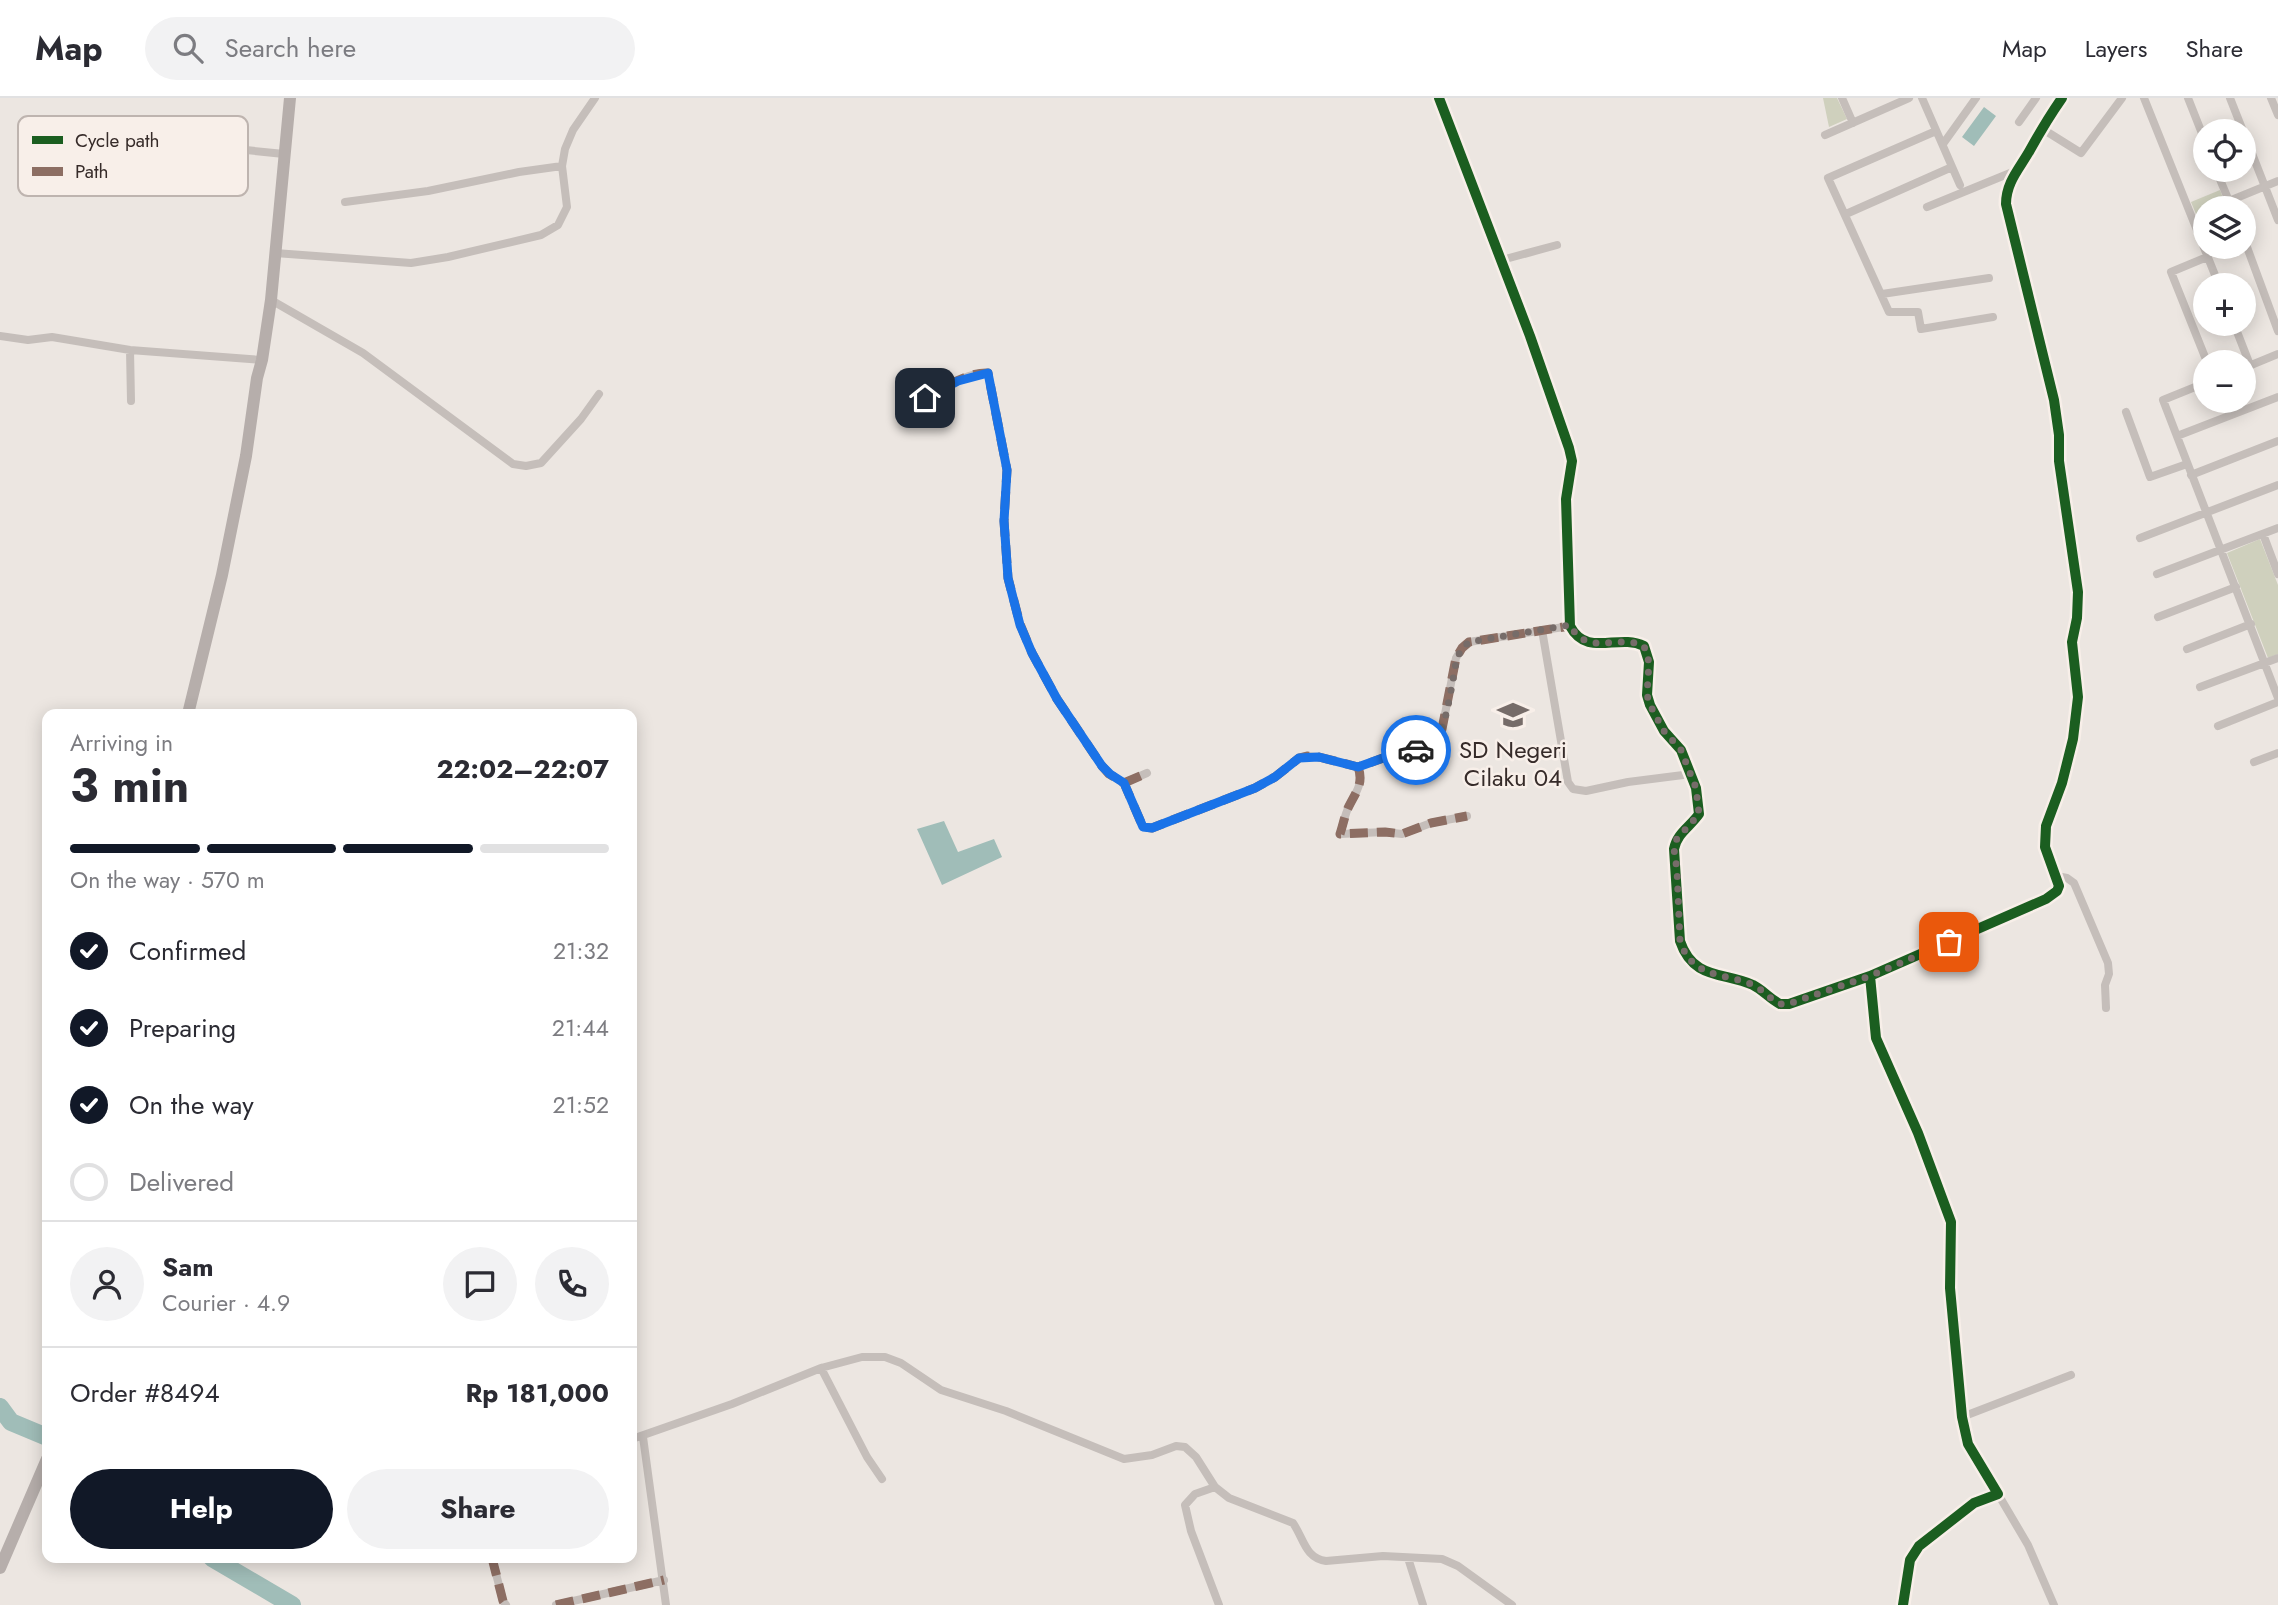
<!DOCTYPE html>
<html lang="en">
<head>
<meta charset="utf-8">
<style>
	:root { --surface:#fff; --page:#f2f2f3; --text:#2b2b33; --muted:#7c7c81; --line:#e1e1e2; --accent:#111827 }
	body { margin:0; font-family:Jost,sans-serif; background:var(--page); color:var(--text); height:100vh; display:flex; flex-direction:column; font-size:26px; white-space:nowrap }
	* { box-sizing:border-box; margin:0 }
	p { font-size:23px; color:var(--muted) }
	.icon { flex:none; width:38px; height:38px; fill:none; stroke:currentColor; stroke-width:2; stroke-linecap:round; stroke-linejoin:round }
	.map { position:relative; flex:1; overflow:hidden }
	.details { position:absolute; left:42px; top:611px; width:595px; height:854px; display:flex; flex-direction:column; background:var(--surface); border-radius:14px; box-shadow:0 4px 18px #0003 }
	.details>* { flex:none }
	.buttons { position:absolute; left:2193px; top:21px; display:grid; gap:14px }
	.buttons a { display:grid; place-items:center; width:63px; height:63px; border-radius:50%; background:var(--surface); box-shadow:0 4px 18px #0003; font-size:35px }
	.pin { position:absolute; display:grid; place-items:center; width:60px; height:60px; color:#fff; margin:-30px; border-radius:14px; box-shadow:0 4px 10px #0006 }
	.courier { position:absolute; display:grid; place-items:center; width:70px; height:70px; margin:-35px; border:5px solid #1a73e8; border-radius:50%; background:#fff; color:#222; box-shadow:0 2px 9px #0007 }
	.summary em { font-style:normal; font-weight:700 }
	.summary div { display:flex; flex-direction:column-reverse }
	.summary { display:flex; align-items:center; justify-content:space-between; height:119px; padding:0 28px }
	h1 { font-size:46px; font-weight:700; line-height:52px }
	.bar { display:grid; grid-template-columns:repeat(4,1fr); gap:10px 7px; align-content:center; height:84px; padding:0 28px }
	.bar i { height:9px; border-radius:5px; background:var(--line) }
	.bar .active { background:var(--accent) }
	.bar p { grid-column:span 4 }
	.line { display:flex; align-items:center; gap:18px; padding:0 28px; border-top:2px solid var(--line) }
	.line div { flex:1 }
	.round { display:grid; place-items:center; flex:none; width:74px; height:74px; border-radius:37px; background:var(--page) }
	ol { padding:0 28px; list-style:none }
	li { display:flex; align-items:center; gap:21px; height:77px }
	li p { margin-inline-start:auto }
	li .icon { padding:7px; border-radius:50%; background:var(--accent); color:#fff; stroke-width:4 }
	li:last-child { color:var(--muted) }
	li i { width:38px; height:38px; border:4px solid var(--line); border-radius:50% }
	.primary-button { display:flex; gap:14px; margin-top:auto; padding:14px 28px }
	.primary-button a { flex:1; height:80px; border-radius:42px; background:var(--accent); color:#fff; font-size:28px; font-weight:700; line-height:80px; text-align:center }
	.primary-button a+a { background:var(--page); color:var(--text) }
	header { display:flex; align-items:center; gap:42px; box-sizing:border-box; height:98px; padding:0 35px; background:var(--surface); border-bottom:2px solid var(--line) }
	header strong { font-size:33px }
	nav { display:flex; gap:38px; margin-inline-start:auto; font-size:24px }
	.search { width:490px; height:63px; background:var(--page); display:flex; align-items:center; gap:18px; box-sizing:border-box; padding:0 24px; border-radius:38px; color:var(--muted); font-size:26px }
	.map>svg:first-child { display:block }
	.green { fill:#cfd0bd }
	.water { fill:#a0bdb8 }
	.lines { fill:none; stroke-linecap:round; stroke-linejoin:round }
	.river { stroke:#a0bdb8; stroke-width:18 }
	.street { stroke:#c5beba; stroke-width:8 }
	.secondary { stroke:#b6aeab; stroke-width:12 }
	.quiet { stroke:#8d6e63; stroke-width:9; stroke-dasharray:18 9; stroke-linecap:butt }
	.cycleway-casing { stroke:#f8efe9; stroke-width:15 }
	.cycleway { stroke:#1b5e20; stroke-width:10 }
	.done { stroke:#766c69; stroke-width:7; stroke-dasharray:0 12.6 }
	.route { stroke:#1a73e8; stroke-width:9 }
	.labels { text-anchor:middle; stroke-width:5; stroke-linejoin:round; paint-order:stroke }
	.poi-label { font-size:24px; fill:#362b29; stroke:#f8efe9 }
	.key { fill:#f8efe9; stroke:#beb4af; stroke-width:2 }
	.key-label { font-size:19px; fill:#362b29 }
</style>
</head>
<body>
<header>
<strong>Map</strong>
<div class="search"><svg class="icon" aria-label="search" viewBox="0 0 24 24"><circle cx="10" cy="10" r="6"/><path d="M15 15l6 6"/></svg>Search here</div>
<nav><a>Map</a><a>Layers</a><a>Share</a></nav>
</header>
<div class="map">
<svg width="2278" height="1507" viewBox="0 0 2278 1507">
	<rect width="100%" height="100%" fill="#ece6e1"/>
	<path class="green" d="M1823,0H1837L1847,21L1829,29Z
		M2220,92L2227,110H2205V124L2200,126L2191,104Z
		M2260,441L2278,487V556L2268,560L2227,455Z"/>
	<path class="water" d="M1984,9L1996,18L1974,48L1962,39Z
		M944,723L958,754L994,741L1002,759L942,787L917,731Z"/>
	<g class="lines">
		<path class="river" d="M0,1309L11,1324L47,1339
			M212,1460L292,1507"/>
		<path class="street" d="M1439,0L1530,238L1569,350L1572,363L1566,401L1570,528C1587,560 1618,535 1644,548L1649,564L1647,597L1650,607L1664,633L1681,652L1696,690L1699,716C1690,729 1677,735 1674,751L1680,843C1693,882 1724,874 1753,887C1763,892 1770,901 1780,906H1789L1870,878
			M1842,0L1853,25
			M1922,0L1960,87
			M2144,0L2219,187
			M2188,0L2205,43
			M2230,0L2243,33
			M2271,0L2278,17
			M2019,24L2036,0
			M2041,30L2081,55L2122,0
			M1936,33L1828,80L1889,214H1918L1921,231L1993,219
			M2244,35L2278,122
			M1825,37L1909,0
			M107,44L197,47L284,56
			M1943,46L1976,0
			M2216,72L2232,110
			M2229,103L2278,83
			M345,104L428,93L519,74L562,68
			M1927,109L2015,73
			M1846,116L1952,69
			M2244,141L2278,233
			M275,155L411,165L448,159L541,137L558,127L567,109L562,68L565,51L573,32L595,0
			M1502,162L1557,147
			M1882,196L1989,180
			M271,202L363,255L513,366L526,368L541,365L581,321L599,296
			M2234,226L2250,267
			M0,238L28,242L52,239L130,252L262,262
			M130,252L131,303
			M2207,264L2171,174L2207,159
			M2244,270L2278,256
			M2205,285L2163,302L2278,600
			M925,300C944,290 967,274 988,275L1007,372L1004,423L1008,480L1020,526L1032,555L1057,601L1102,668L1109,676L1124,685L1143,729L1152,730L1255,690L1275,679L1299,660L1307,658L1319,659L1358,669L1397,655L1424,651L1436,644L1442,631L1456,560L1462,550L1469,544L1570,528
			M2126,314L2150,379L2187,366
			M2177,338L2278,299
			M2191,377L2278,343
			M2263,436L2278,476
			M2140,440L2278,387
			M2157,476L2278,430
			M2158,519L2236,489
			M1542,532L1568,684L1573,691L1586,693L1628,684L1691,676
			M2187,551L2251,526
			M2200,589L2278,560
			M2218,628L2278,604
			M2254,664L2278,655
			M1358,669C1364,685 1356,694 1349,708C1345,716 1343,727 1340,736L1385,734L1402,736L1431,725L1467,718
			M1124,685L1147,675
			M2057,778L2067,780L2074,785L2108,865L2109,876L2105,887L2106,910
			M821,1270L867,1359L882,1381
			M1962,1319L2071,1277
			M643,1339L666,1507
			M632,1341L732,1306L821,1270L862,1259H885L901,1265L941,1292L1006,1313L1124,1361L1152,1357L1176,1348L1185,1349L1196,1359L1215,1389L1229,1400L1293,1425C1304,1441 1305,1460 1326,1463L1383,1458L1442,1461L1458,1468L1512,1507
			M1215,1389L1195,1396L1185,1407L1191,1433L1219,1507
			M1998,1396L2028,1447L2054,1507
			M492,1460L503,1503L506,1507
			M1408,1460L1423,1507
			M556,1507L664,1482
			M1903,1507L1910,1462L1919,1448L1974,1405L1998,1396L1968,1346L1962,1319L1950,1190L1951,1124L1918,1035L1876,940L1870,878L2046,801L2057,793L2059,788L2045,749L2046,728L2062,685L2073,641L2078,599L2072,544L2077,520L2078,494L2059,363V337L2054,302L2006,106C2006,84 2020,70 2030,52C2040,34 2050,17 2062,0"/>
		<path class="secondary" d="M188,616L222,477L246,358L257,280L262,262L271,202L290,0
			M0,1470L47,1361"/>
		<path class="quiet" d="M925,300C944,290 967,274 988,275L1007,372L1004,423L1008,480L1020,526L1032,555L1057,601L1102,668L1109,676L1124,685L1143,729L1152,730L1255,690L1275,679L1299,660L1307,658L1319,659L1358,669L1397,655L1424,651L1436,644L1442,631L1456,560L1462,550L1469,544L1570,528
			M1358,669C1364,685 1356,694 1349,708C1345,716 1343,727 1340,736L1385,734L1402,736L1431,725L1467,718
			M1124,685L1147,675
			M492,1460L503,1503L506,1507
			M556,1507L664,1482"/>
		<defs>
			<path id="cycleway" d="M1439,0L1530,238L1569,350L1572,363L1566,401L1570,528C1587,560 1618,535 1644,548L1649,564L1647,597L1650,607L1664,633L1681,652L1696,690L1699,716C1690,729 1677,735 1674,751L1680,843C1693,882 1724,874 1753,887C1763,892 1770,901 1780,906H1789L1870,878
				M1903,1507L1910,1462L1919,1448L1974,1405L1998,1396L1968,1346L1962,1319L1950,1190L1951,1124L1918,1035L1876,940L1870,878L2046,801L2057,793L2059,788L2045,749L2046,728L2062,685L2073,641L2078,599L2072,544L2077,520L2078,494L2059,363V337L2054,302L2006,106C2006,84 2020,70 2030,52C2040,34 2050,17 2062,0"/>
		</defs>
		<use href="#cycleway" class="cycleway-casing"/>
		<use href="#cycleway" class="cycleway"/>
	</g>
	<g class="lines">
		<path class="done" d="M1416,652C1423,651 1432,649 1436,643C1446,631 1453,578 1457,560L1462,550L1469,544L1570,527C1587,560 1618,535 1644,548L1649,564L1647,597L1650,607L1664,633L1681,652L1696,690L1699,716L1676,742L1674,751L1677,772L1680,843C1693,882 1724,874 1753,887C1763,892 1770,901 1780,906H1788L1870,878L1949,844"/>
		<path class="route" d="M925,300L958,283L988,275L1007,372L1004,423L1008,480L1020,527L1032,555L1057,601L1102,668L1110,676L1124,685L1143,729L1152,730L1255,690L1275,679L1299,660L1319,659L1358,669L1397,655L1416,652"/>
	</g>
	<defs>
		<symbol id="school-bare" viewBox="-9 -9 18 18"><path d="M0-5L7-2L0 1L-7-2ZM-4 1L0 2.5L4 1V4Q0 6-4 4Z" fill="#766c69" stroke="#f8efe9" stroke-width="2.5" paint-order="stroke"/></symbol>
	</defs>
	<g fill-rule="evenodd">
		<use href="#school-bare" x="1491" y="595" width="44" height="44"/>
	</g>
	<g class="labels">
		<g class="poi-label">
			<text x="1513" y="660">SD Negeri<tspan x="1513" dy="28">Cilaku 04</tspan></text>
		</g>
	</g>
	<rect x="18" y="18" width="230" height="80" rx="10" class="key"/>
	<rect x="32" y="38" width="31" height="8" fill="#1b5e20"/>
	<rect x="32" y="69" width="31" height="9" fill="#8d6e63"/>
	<g class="key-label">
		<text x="75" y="49">Cycle path</text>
		<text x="75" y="80">Path</text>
	</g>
</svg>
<div class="buttons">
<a><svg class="icon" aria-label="locate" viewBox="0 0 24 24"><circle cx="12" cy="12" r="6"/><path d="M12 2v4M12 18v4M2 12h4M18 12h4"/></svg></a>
<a><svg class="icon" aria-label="layers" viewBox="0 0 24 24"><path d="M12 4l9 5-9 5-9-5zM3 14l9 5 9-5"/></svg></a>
<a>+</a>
<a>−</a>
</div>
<div class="pin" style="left:1949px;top:844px;background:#ea580c"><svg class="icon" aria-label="bag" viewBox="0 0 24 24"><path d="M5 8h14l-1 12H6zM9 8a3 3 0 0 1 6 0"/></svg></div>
<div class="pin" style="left:925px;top:300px;background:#1f2937"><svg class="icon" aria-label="home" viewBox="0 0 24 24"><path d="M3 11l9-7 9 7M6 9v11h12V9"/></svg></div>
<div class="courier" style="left:1416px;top:652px"><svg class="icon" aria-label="car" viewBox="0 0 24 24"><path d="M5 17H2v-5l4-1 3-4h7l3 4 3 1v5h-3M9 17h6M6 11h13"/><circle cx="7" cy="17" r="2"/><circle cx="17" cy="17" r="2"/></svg></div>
<section class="details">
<div class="summary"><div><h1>3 min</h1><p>Arriving in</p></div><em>22:02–22:07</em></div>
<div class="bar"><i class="active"></i><i class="active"></i><i class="active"></i><i></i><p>On the way · 570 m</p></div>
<ol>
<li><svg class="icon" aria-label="check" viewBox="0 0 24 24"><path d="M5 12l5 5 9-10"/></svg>Confirmed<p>21:32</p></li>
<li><svg class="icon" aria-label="check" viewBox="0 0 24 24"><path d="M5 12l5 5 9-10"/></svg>Preparing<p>21:44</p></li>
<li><svg class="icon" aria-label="check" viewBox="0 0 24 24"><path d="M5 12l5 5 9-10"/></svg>On the way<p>21:52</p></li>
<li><i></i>Delivered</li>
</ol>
<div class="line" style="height:126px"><a class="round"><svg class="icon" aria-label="person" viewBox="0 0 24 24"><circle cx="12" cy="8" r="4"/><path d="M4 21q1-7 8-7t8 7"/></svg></a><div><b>Sam</b><p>Courier · 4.9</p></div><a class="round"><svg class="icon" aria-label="chat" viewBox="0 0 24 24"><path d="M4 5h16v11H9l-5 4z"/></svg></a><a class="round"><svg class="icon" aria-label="phone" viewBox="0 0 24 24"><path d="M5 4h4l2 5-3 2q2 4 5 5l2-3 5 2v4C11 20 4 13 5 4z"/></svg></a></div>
<div class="line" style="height:91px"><div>Order #8494</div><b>Rp 181,000</b></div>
<div class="primary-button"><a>Help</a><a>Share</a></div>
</section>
</div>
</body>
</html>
